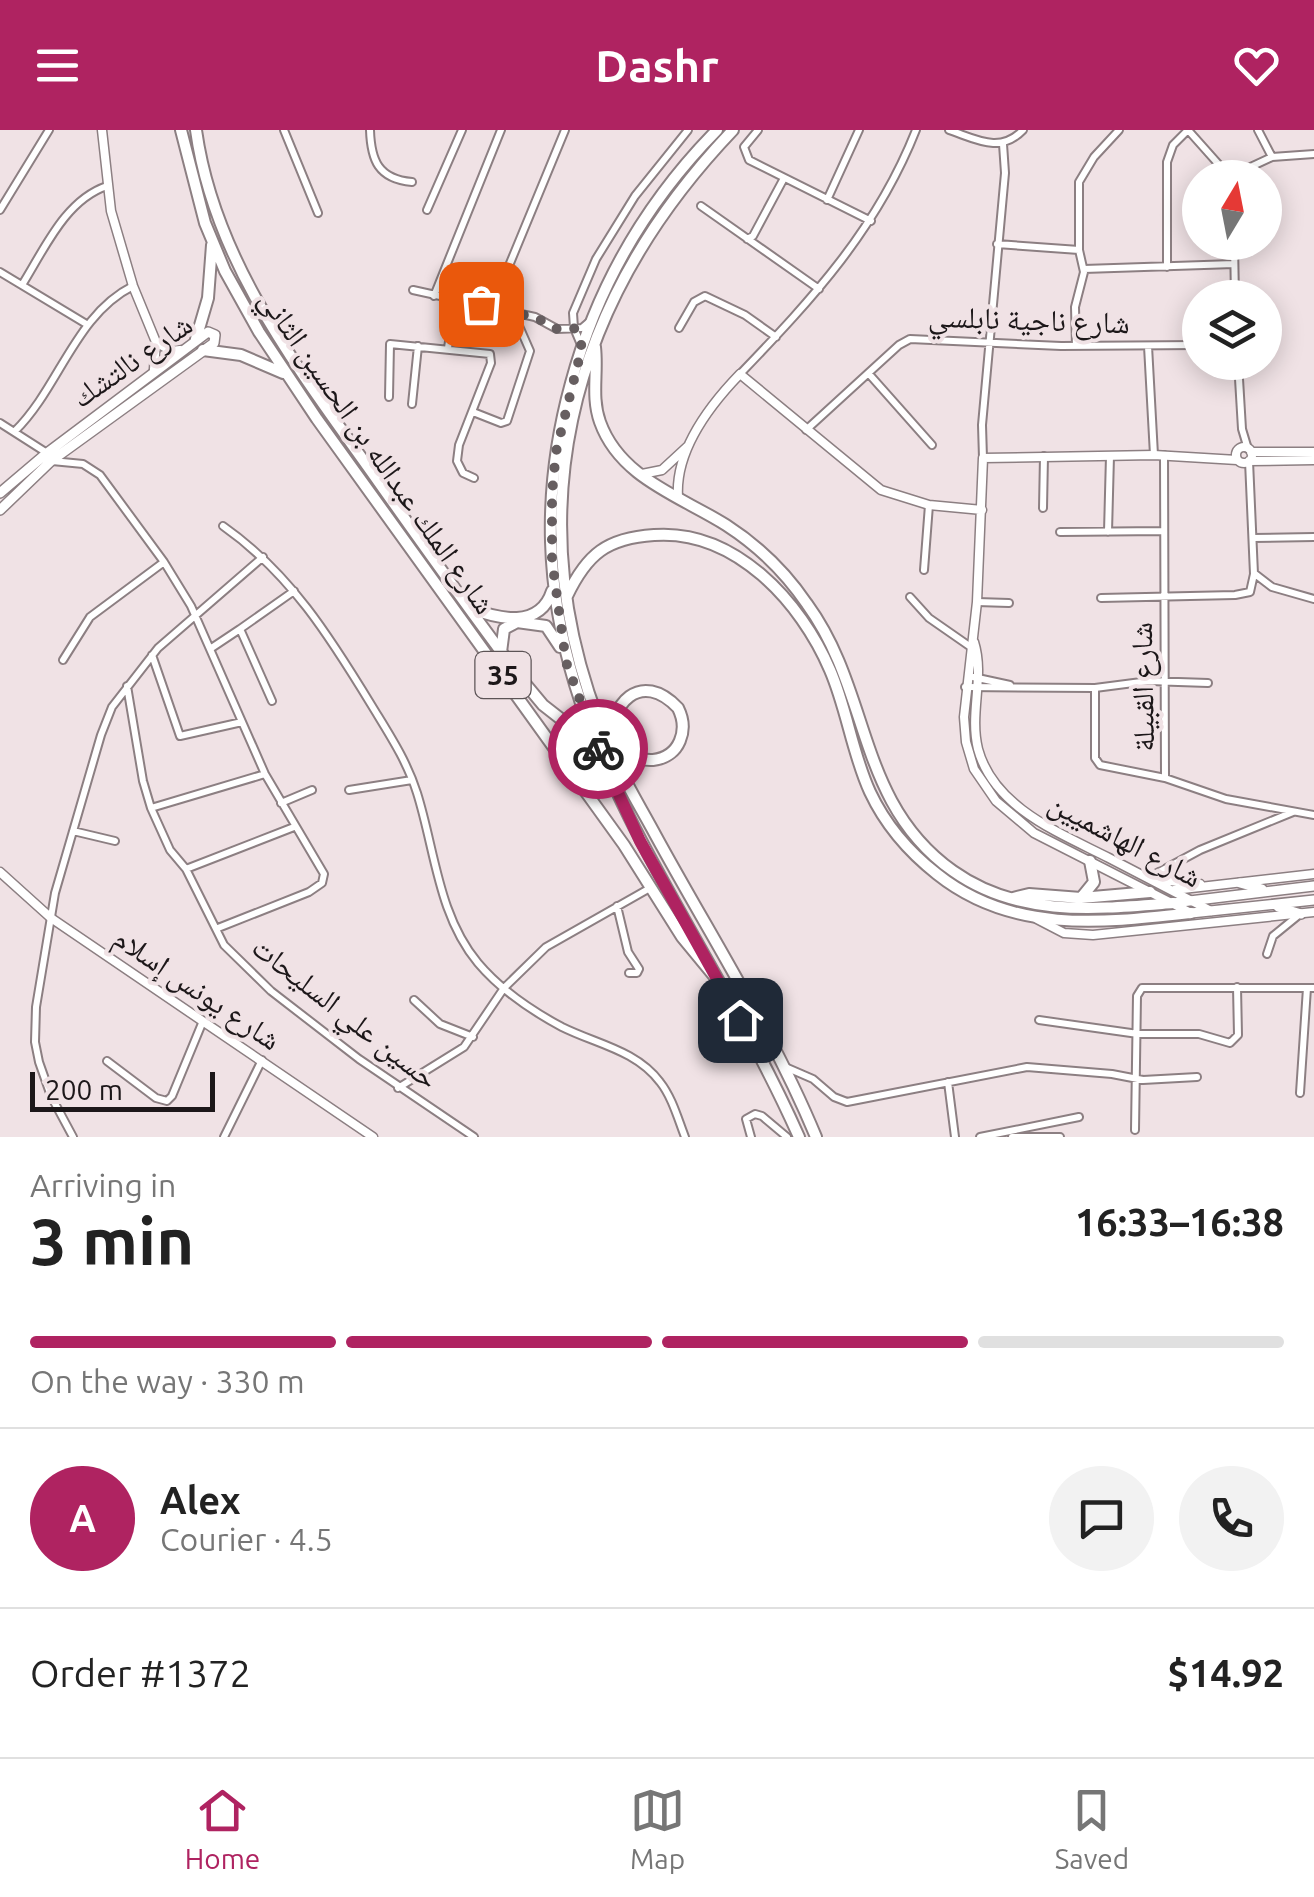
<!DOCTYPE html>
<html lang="en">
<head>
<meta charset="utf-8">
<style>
	:root { --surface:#fff; --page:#f2f2f2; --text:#222; --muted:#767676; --line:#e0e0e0; --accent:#af2361 }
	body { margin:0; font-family:Ubuntu,"Noto Naskh Arabic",sans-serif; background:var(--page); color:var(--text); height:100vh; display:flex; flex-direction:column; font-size:38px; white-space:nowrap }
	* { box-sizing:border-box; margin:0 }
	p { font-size:32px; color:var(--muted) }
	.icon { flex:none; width:55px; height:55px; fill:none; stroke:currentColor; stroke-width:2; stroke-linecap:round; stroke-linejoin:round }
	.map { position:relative; height:1007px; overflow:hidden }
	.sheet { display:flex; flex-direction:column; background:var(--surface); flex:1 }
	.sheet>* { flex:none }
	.needle { width:65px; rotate:10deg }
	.buttons { position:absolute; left:1182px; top:30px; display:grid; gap:20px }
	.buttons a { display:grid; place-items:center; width:100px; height:100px; border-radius:50%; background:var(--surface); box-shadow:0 5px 25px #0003; font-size:50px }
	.scale { position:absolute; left:30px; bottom:25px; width:185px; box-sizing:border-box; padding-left:10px; border:5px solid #1c1719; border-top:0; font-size:28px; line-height:35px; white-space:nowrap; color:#1c1719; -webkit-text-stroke:8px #f0e2e5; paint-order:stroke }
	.pin { position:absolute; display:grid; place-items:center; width:85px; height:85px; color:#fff; margin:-42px; border-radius:20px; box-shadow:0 5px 15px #0006 }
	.courier { position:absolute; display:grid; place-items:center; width:100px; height:100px; margin:-50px; border:8px solid #af2361; border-radius:50%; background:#fff; color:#222; box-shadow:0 2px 12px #0007 }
	.head em { font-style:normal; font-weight:700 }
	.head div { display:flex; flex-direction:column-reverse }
	.head { display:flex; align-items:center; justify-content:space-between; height:170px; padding:0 30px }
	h1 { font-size:65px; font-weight:700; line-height:75px }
	.bar { display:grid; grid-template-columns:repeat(4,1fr); gap:15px 10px; align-content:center; height:120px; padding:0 30px }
	.bar i { height:12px; border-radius:8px; background:var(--line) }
	.bar .active { background:var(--accent) }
	.bar p { grid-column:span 4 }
	.line { display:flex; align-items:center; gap:25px; padding:0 30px; border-top:2px solid var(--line) }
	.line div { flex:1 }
	.round { display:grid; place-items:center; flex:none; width:105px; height:105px; border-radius:52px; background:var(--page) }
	header { display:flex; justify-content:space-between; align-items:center; height:130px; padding:0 30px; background:var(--accent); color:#fff; font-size:45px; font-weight:700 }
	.menu { display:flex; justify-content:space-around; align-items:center; height:140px; border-top:2px solid var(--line); background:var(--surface); font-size:28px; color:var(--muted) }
	.menu a { display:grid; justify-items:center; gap:5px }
	.menu .active { color:var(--accent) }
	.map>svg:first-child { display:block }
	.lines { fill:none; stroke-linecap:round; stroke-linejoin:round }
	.trunk-tunnel { stroke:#c6b9bc; stroke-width:10; stroke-dasharray:10 5; stroke-linecap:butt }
	.minor-casing { stroke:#8c7f82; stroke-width:10 }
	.tertiary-casing { stroke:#8c7f82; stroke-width:11 }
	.secondary-casing { stroke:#8c7f82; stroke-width:12 }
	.primary-casing { stroke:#8c7f82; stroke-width:12 }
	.trunk-casing { stroke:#8c7f82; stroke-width:14 }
	.motorway-casing { stroke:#8c7f82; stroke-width:14 }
	.minor { stroke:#fff; stroke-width:6 }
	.tertiary { stroke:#fff; stroke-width:8 }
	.secondary { stroke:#fff; stroke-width:9 }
	.primary { stroke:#fff; stroke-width:9 }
	.trunk { stroke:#fff; stroke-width:10 }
	.motorway { stroke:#fff; stroke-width:10 }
	.done { stroke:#665e60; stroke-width:10; stroke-dasharray:0 18 }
	.route { stroke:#af2361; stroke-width:12 }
	.labels { text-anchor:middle; stroke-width:8; stroke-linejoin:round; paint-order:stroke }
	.shield { fill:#f0e2e5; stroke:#5c5456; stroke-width:2.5 }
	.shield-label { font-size:28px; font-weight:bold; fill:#1c1719 }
	.street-label { font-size:30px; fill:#1c1719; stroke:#f0e2e5 }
</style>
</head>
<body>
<header><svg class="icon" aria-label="menu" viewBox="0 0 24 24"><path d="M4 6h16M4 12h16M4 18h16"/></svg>Dashr<svg class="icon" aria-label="heart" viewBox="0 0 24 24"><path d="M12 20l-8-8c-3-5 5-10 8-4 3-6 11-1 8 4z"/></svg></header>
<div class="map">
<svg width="1314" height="1007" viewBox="0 0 1314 1007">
	<rect width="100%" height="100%" fill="#f0e2e5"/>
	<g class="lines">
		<path class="trunk-tunnel" d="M575,600L601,613"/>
		<defs>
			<path id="minor" d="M284,0L318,83
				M370,0C371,30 378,49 412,52
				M758,0L744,17L749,30L871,91
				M949,0C976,9 1000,24 1023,0
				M1188,0L1229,46
				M1258,0L1272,27
				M1229,47L1272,27L1314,24
				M827,70L859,0
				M701,76L819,159
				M0,80L49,0
				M427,80L462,0
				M747,109L753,106L783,50
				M1234,112L1235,168
				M997,114L1079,120
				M1167,137V32L1173,15L1188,0
				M1084,139L1234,134
				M0,142L88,195
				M22,155C44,120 65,70 107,56
				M413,160L535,187L557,199L582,198L589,192
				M434,166L501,0
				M476,176L490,167L501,155L565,0
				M679,198L694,172L705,166L745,185L776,207
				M1076,216L1075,177L1084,142L1079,120V52L1094,27L1119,0
				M1148,216L1154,325
				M582,217L574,198L573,183L596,129L635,66L688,0
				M448,218L455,171
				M1238,232L1242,299L1248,319
				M740,244C813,168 877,99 916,0
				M869,244L932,315
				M389,267L390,214L490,224L491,233L459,315L457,331L463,343L474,348
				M412,274L418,216
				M473,282L501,293L507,291L530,221L501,155
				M0,293L47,323
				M806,300L899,215L910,209L1061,216L1200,215
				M15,301C59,258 75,185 133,156
				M1164,325L1165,648
				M983,328L982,295L1005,43L1003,14
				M52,331L83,334L100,345L164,432L191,476L265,644L324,744L322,753L309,762L218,798
				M1043,378L1044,326
				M223,396C290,443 330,507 372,576C389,604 407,631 417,663C435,720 438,785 478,833C500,859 532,881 562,897C596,914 636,920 660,952C672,967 678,989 685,1007
				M1060,402L1163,401
				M1108,402L1110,326
				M1253,408L1314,407
				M924,440L929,375
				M1255,444L1272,457L1314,469
				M910,467L929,488L975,520
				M1101,468L1235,465L1250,462L1254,444L1249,331
				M977,472L1009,473
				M240,499L294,461
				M210,519L240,499L272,571
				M152,525L180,606L242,592
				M63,530L90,487L164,432
				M973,547L1010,555
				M127,556L143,651L151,678L170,720L186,739L224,815L271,861L359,929L474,1007
				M965,557L1095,558L1149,551L1208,553
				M1095,558V628L1100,635L1165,648L1226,669L1314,685
				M349,660L412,650
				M281,673L312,660
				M151,678L265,644
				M73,701L115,711
				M186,739L294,697
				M1148,748L1200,720L1293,682
				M617,776L628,822L639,839L637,843H629
				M1267,824L1273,806L1300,784
				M414,870L440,894L473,907
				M1039,890L1138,904H1199L1230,913L1238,905L1237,857
				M107,931L156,968L167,971L172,966L203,891
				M783,936L813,949L834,967L847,972L1027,937L1112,944L1143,950L1197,947
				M948,952L955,1007
				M398,958L464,917L504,858L546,817L650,758
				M1300,963L1307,858
				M1135,1000L1137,866L1142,858H1314
				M73,1007L51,966L39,932L35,912L36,877L55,763L101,605L112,577L158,518L263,427
				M224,1007L262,930
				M751,1007L746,989L755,984L762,986L787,1007
				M980,1007L1079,987
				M1012,1007H1060"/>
			<path id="tertiary" d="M102,0L111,81L133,156L156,212L154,239
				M156,212L171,221L180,220
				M1236 325a8 8 0 1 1 16 0a8 8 0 1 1-16 0Z
				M1251,322H1314
				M1249,331L1314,330
				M642,344L662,340L688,316
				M678,367C675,321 710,275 740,244L881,360L929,375L982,380
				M974,512C985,547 969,583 978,619C994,678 1060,703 1109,728C1143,746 1177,763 1211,781
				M0,742L51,788L373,1007
				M1159,750L1200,754
				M1174,760L1314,744
				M1191,783L1034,703L996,671L974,639L966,612L964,587L977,472L983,328L1154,325L1237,330
				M1037,789L1064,803L1093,805L1314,782"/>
			<path id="secondary" d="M0,363L47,323L208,202L215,205L214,213L51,331L0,380"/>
			<path id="primary" d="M1240,753L1262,759
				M1173,773L1314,756
				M1278,777L1301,784
				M1191,783L1314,770"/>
			<path id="trunk" d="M181,0L205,93L225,141L259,202L317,289L624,715L682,807L715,847
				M196,0C214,130 297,237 371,341C421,412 471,482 523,551L543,575L575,600
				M196,209L208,168L212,115
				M203,220L241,225L283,243
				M611,618C608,573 641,539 678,578C689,600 680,627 653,630C641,631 631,625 620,621"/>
			<path id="motorway" d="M717,0C647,71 597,157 571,253C487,559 685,750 799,1007
				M733,0C566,175 512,392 610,619C623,649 641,678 656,706C710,805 773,903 816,1007
				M595,217C598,243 591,267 600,292C620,348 680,366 726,395C757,415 786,443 807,474C872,563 856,672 953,741C1019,788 1097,779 1173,773
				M567,466C587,424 607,408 654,405C735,399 801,472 830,540C847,579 852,623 870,662C885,694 909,722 937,744C1012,804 1102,793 1191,783
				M470,478C498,489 540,499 552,461
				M501,522L504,499L517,492L546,496L560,517
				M1013,768L1029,764L1081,768L1150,762
				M1081,768L1094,752L1090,731"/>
		</defs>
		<use href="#minor" class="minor-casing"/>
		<use href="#tertiary" class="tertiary-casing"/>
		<use href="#secondary" class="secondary-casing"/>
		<use href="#primary" class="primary-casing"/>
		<use href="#trunk" class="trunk-casing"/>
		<use href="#motorway" class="motorway-casing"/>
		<use href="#minor" class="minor"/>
		<use href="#tertiary" class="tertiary"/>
		<use href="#secondary" class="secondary"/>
		<use href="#primary" class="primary"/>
		<use href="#trunk" class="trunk"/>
		<use href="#motorway" class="motorway"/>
	</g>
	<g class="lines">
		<path class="done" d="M481,174L476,176L535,187L557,199L574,198L582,217L556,322L552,364V430L566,532L598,619"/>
		<path class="route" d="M598,619L640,711L740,890"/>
	</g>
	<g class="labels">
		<rect class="shield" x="475.5" y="522" width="55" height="46" rx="8"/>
		<g class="shield-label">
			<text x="503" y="555">35</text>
		</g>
		<g class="street-label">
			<text transform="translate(1029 190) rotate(2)" y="10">شارع ناجية نابلسي</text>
			<text transform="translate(132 231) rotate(-35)" y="10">شارع نالتشك</text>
			<text transform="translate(377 322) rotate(55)" y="10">شارع الملك عبدالله بن الحسين الثاني</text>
			<text transform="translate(1143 557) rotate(-91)" y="10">شارع القبيلة</text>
			<text transform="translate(1125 710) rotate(28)" y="10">شارع الهاشميين</text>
			<text transform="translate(197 859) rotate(34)" y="10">شارع يونس إسلام</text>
			<text transform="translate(345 883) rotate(38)" y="10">حسين علي السليحات</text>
		</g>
	</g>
</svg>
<div class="buttons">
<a><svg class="needle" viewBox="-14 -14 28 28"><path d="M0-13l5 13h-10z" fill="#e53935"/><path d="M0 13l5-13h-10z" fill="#767676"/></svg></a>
<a><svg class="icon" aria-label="layers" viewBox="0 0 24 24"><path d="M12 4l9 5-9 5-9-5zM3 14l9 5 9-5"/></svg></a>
</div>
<div class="scale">200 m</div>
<div class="pin" style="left:481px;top:174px;background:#ea580c"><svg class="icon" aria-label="bag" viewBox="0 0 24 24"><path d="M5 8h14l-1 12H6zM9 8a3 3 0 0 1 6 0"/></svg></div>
<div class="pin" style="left:740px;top:890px;background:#1f2937"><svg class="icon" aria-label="home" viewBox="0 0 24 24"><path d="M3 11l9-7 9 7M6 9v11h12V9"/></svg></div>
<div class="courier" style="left:598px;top:619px"><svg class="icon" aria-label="bike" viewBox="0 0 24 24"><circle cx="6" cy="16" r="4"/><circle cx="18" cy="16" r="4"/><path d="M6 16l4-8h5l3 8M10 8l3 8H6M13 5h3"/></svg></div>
</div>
<section class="sheet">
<div class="head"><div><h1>3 min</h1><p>Arriving in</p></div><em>16:33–16:38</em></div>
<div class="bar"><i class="active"></i><i class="active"></i><i class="active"></i><i></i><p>On the way · 330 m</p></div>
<div class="line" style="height:180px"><b class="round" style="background:var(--accent);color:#fff">A</b><div><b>Alex</b><p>Courier · 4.5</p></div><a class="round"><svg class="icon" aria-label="chat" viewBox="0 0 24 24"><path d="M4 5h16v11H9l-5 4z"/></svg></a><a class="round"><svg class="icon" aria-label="phone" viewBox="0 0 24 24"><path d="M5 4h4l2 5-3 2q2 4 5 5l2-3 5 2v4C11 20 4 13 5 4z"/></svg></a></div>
<div class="line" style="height:130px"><div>Order #1372</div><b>$14.92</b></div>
</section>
<nav class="menu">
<a class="active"><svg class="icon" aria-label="home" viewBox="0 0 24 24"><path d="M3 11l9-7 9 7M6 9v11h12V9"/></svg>Home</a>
<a><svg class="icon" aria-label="map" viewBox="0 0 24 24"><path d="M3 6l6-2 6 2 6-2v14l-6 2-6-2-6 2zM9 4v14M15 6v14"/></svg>Map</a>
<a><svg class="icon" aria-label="saved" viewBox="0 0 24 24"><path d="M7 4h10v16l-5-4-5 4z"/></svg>Saved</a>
</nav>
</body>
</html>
